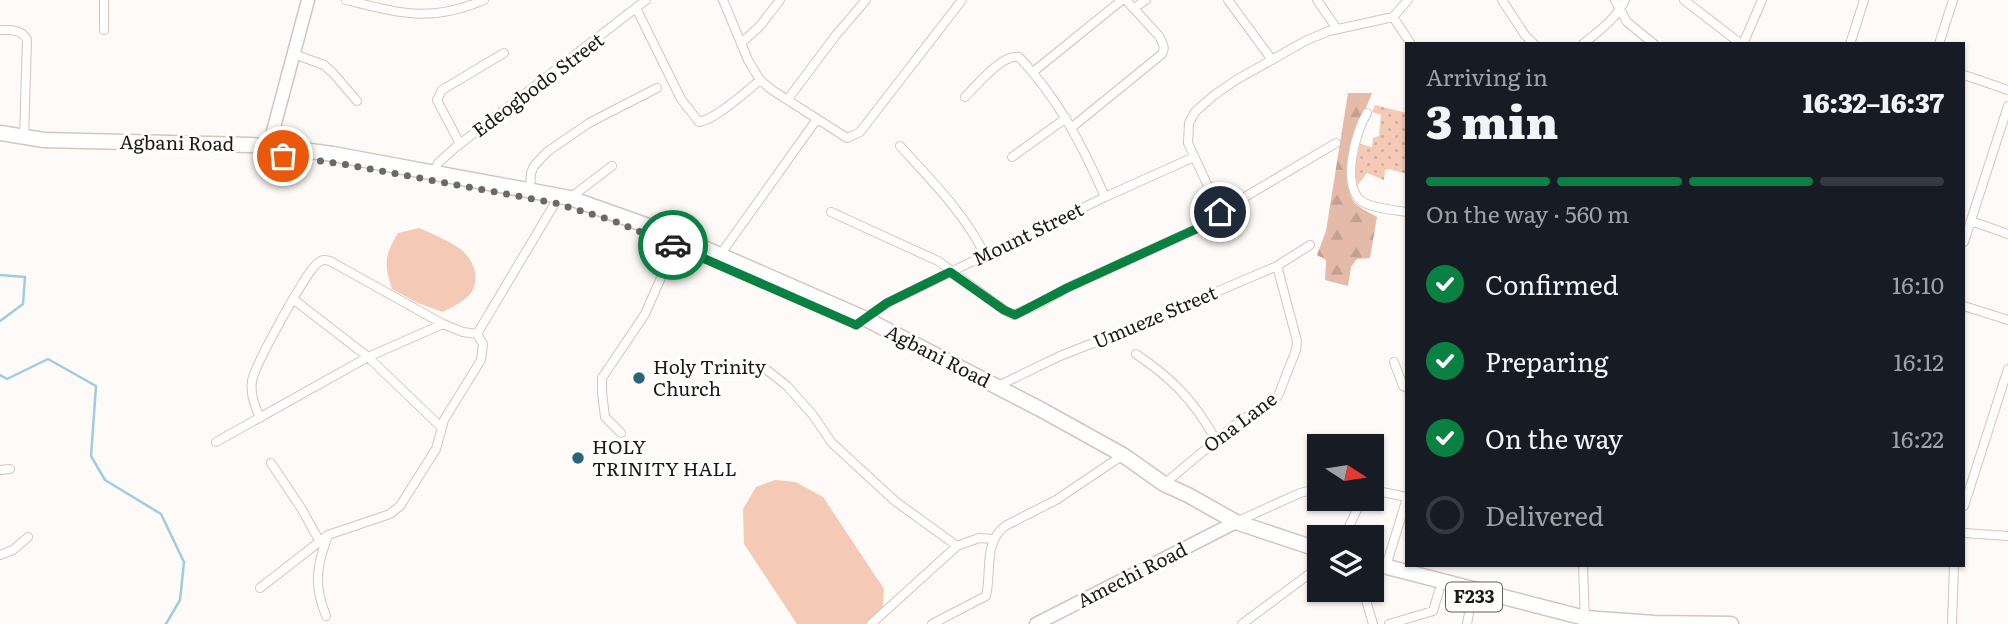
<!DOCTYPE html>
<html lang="en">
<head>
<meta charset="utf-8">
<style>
	:root { --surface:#171b24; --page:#20242c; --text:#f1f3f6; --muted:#9ea1a6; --line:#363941; --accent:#0b8043 }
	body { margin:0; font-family:Literata,serif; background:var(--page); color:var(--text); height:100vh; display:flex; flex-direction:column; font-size:26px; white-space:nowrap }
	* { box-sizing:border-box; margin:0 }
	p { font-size:23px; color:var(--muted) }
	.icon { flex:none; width:38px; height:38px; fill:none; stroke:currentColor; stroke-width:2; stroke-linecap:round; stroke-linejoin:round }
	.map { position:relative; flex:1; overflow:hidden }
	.panel { position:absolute; left:1405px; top:42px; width:560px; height:525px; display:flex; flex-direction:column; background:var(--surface); border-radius:0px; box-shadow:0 2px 5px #0004 }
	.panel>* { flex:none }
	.needle { width:46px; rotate:102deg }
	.fabs { position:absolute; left:1307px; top:434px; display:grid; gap:14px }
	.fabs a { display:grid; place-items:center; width:77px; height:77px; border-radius:0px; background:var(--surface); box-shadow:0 2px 5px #0004; font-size:35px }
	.pin { position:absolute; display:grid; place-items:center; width:60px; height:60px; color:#fff; margin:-30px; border:4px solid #fff; border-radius:50%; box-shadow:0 2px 7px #0007 }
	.courier { position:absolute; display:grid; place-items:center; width:70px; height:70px; margin:-35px; border:5px solid #0b8043; border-radius:50%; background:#fff; color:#222; box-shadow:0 2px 9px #0007 }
	.overview em { font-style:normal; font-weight:800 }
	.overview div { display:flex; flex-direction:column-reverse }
	.overview { display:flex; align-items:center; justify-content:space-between; height:119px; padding:0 21px }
	h1 { font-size:46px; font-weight:800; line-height:52px }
	.bar { display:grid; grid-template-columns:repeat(4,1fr); gap:10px 7px; align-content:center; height:84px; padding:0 21px }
	.bar i { height:9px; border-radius:5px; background:var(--line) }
	.bar .current { background:var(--accent) }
	.bar p { grid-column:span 4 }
	ol { padding:0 21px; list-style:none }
	li { display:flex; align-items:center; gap:21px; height:77px }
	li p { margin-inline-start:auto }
	li .icon { padding:7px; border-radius:50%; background:var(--accent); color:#fff; stroke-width:4 }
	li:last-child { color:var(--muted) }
	li i { width:38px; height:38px; border:4px solid var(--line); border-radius:50% }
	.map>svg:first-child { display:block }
	.grass { fill:#f4cab7 }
	.forest { fill:url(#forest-firs) }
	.park { fill:url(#park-dots) }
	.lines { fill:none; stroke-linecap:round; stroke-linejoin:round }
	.stream { stroke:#9fcde0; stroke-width:2.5 }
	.street-casing { stroke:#d5c5bd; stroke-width:10 }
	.secondary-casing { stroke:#d5c5bd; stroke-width:15 }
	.primary-casing { stroke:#d5c5bd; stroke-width:17 }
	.street { stroke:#fff; stroke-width:8 }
	.secondary { stroke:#fff; stroke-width:12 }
	.primary { stroke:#fff; stroke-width:14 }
	.done { stroke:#6c6865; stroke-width:7; stroke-dasharray:0 12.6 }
	.route { stroke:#0b8043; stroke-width:9 }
	.poi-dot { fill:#27657b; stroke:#fff; stroke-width:2.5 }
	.labels { text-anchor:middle; stroke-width:6; stroke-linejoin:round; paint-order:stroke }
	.shield { fill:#fff; stroke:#625e5c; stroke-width:2 }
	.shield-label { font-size:18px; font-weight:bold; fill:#1e1916 }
	.street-label { font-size:19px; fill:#1e1916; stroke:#fff }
	.poi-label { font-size:19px; fill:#1e1916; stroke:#fff; text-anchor:start }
</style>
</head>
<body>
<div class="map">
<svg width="2008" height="624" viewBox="0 0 2008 624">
	<defs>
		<pattern id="forest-firs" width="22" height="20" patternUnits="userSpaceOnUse" patternTransform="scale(1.75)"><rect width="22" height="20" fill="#e4bba8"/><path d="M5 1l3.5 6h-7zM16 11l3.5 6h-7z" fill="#c3a090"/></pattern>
		<pattern id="park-dots" width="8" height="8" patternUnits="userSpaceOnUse" patternTransform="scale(1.75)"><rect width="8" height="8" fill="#f4cab7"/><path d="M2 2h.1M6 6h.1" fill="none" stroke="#d1ad9d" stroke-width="1.8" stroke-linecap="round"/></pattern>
	</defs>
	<rect width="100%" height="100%" fill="#fdfaf8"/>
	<path class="grass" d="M419,228C433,234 447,240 459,248C473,258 481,278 471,293C464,302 452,307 443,312L418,303L392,289C384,264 384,256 398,233Z
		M775,480L796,482L823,497L884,589L882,617L877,624H797L744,544L743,509L756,487Z"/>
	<path class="forest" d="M1348,93H1372C1362,118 1336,177 1354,202C1359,208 1370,213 1377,217L1370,258L1357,259L1351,267L1348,286L1325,280L1326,260L1317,255L1326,231Z"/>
	<path class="park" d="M1375,105L1407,113V174L1389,169L1385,170L1384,180L1367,173L1357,186L1355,167L1360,144L1372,147L1373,138L1379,136L1381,115L1372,112Z"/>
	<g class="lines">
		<path class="stream" d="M0,275L25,277L23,304L0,321
			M0,375L7,379L48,359L96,386L91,456L105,480L161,514L184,562L180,600L166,624"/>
		<defs>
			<path id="street" d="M346,0C400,13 430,23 484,0
				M723,0L748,60L760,80L772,90L847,138L860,132L962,0
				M1228,0L1272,60
				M1317,0L1337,29
				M1502,0L1525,35L1534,44
				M1615,0L1627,22L1654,44
				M1684,0L1741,44
				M636,8L681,99L699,122C716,119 746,92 760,80
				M1134,8L1146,0
				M1393,17L1411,44
				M0,30C12,30 20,29 27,39L24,138
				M104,30V0
				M741,43L760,26L780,0
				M1583,44C1599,31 1616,19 1625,0
				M1743,44L1762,0
				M1850,44L1864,0
				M1939,44L1953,0
				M294,54L324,65L333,73L357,101
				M1033,72L1122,0
				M1964,75L2008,90
				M965,97C977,85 1002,54 1019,57C1057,97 1083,146 1105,197
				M788,99L836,35L866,0
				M1367,113C1356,132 1342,180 1359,199C1367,208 1395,210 1407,212
				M1071,128L1162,54C1166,47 1162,42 1159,36L1126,0
				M460,144L437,100L442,90L504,53
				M900,146C931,180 965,214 985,255
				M1012,157L1066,118
				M434,173L438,163L456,147L646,0
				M530,189L531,173L534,166L547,152L589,123L657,88
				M570,198L612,166
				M831,212L938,261L1004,310L1013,315L1037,305L1067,288L1196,229L1228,207L1336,143
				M1220,212L1188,143L1189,123L1195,112L1213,96L1236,80L1305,41L1329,31L1393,17L1408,0
				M1971,221L2008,234
				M1964,242L2008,106
				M715,262L817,119
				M293,299L368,357L441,427
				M1964,306L2008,320
				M856,325L887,303L1105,197L1194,157
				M477,334L555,203
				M1136,354C1173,379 1194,401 1216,440
				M1394,362L1403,386L1407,388
				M767,370L787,386L812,414L832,443L895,501L957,546
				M998,386L1060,356L1139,325L1277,266L1310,245
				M260,418C255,406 250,395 252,381C255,365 307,269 319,262C324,259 325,260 330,261L443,324L463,332L477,334L483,344L481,360L444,420L436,449L400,506L390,514L328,535L260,588
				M621,433L605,417L602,392V378L645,314L675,246
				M216,442L368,357L443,324
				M271,463L301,508L320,542
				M0,470L10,469
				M1164,484L1237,423L1278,396L1296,350L1297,341L1277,266
				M1372,490L1407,497
				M1964,506L2008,369
				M1236,522L1300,493L1320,488
				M1964,533L2008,536
				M1344,537L1362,499
				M0,555L13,550L28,537
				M1583,565L1585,622
				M1386,566L1407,498
				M1363,590L1373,624
				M326,616C314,586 316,568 327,538
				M871,624L957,546L979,538L994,539
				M932,624L986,596C992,571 983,544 1005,526L1056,500L1123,455
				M1242,624L1320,566
				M1389,624L1433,611L1439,591
				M1467,624L1472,596
				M1952,624L1954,565"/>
			<path id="secondary" d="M269,146L308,0
				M1036,624L1236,522"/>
			<path id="primary" d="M0,133L44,140L251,145L287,148L333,154L570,198L674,235L866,319L1040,409L1123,455L1164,484L1188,495L1236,522L1320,550
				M1372,563L1585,618L1654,623L1731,624"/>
		</defs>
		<use href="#street" class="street-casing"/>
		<use href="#secondary" class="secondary-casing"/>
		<use href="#primary" class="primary-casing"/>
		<use href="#street" class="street"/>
		<use href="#secondary" class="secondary"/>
		<use href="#primary" class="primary"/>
	</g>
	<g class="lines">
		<path class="done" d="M283,156L343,164L555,203L614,221L673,245"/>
		<path class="route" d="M673,245L856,325L887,303L950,272L1004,310L1015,315L1067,288L1196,229L1220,212"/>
	</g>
	<g class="poi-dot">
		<circle cx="639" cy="378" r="7"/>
		<circle cx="578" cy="458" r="7"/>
	</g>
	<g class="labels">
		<rect class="shield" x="1446" y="582.5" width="56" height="29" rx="5"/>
		<g class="shield-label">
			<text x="1474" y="603">F233</text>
		</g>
		<g class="street-label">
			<text transform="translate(538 85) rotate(-37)" y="7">Edeogbodo Street</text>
			<text transform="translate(177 143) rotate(1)" y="7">Agbani Road</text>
			<text transform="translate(1028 234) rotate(-26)" y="7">Mount Street</text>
			<text transform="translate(1155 317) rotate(-23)" y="7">Umueze Street</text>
			<text transform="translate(938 356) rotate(27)" y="7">Agbani Road</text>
			<text transform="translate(1240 422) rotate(-37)" y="7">Ona Lane</text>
			<text transform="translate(1132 575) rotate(-27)" y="7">Amechi Road</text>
		</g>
		<g class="poi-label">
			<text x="653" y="374">Holy Trinity<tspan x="653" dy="22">Church</tspan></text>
			<text x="592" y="454">HOLY<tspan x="592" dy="22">TRINITY HALL</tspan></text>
		</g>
	</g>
</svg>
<div class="fabs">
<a><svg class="needle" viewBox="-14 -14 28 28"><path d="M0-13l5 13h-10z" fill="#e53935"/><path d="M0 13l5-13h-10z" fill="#9ea1a6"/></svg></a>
<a><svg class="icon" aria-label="layers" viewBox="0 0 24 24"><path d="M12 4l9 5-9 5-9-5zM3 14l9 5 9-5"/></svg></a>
</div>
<div class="pin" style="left:283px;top:156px;background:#ea580c"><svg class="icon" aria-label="bag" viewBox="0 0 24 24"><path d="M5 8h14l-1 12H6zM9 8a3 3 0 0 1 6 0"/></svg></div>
<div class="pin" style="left:1220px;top:212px;background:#1f2937"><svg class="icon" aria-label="home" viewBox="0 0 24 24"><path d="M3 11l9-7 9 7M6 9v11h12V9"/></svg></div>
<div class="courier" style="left:673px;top:245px"><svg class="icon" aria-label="car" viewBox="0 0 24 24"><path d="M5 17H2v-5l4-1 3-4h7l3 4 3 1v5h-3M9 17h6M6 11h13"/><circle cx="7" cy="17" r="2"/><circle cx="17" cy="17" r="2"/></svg></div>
<section class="panel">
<div class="overview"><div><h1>3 min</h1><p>Arriving in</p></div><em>16:32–16:37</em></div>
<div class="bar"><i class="current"></i><i class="current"></i><i class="current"></i><i></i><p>On the way · 560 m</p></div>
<ol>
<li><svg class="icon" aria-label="check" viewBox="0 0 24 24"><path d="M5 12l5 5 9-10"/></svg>Confirmed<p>16:10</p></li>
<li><svg class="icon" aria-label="check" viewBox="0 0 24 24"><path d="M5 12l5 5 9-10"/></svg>Preparing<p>16:12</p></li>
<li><svg class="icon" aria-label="check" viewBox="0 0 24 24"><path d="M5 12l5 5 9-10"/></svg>On the way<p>16:22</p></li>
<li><i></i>Delivered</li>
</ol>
</section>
</div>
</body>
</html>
